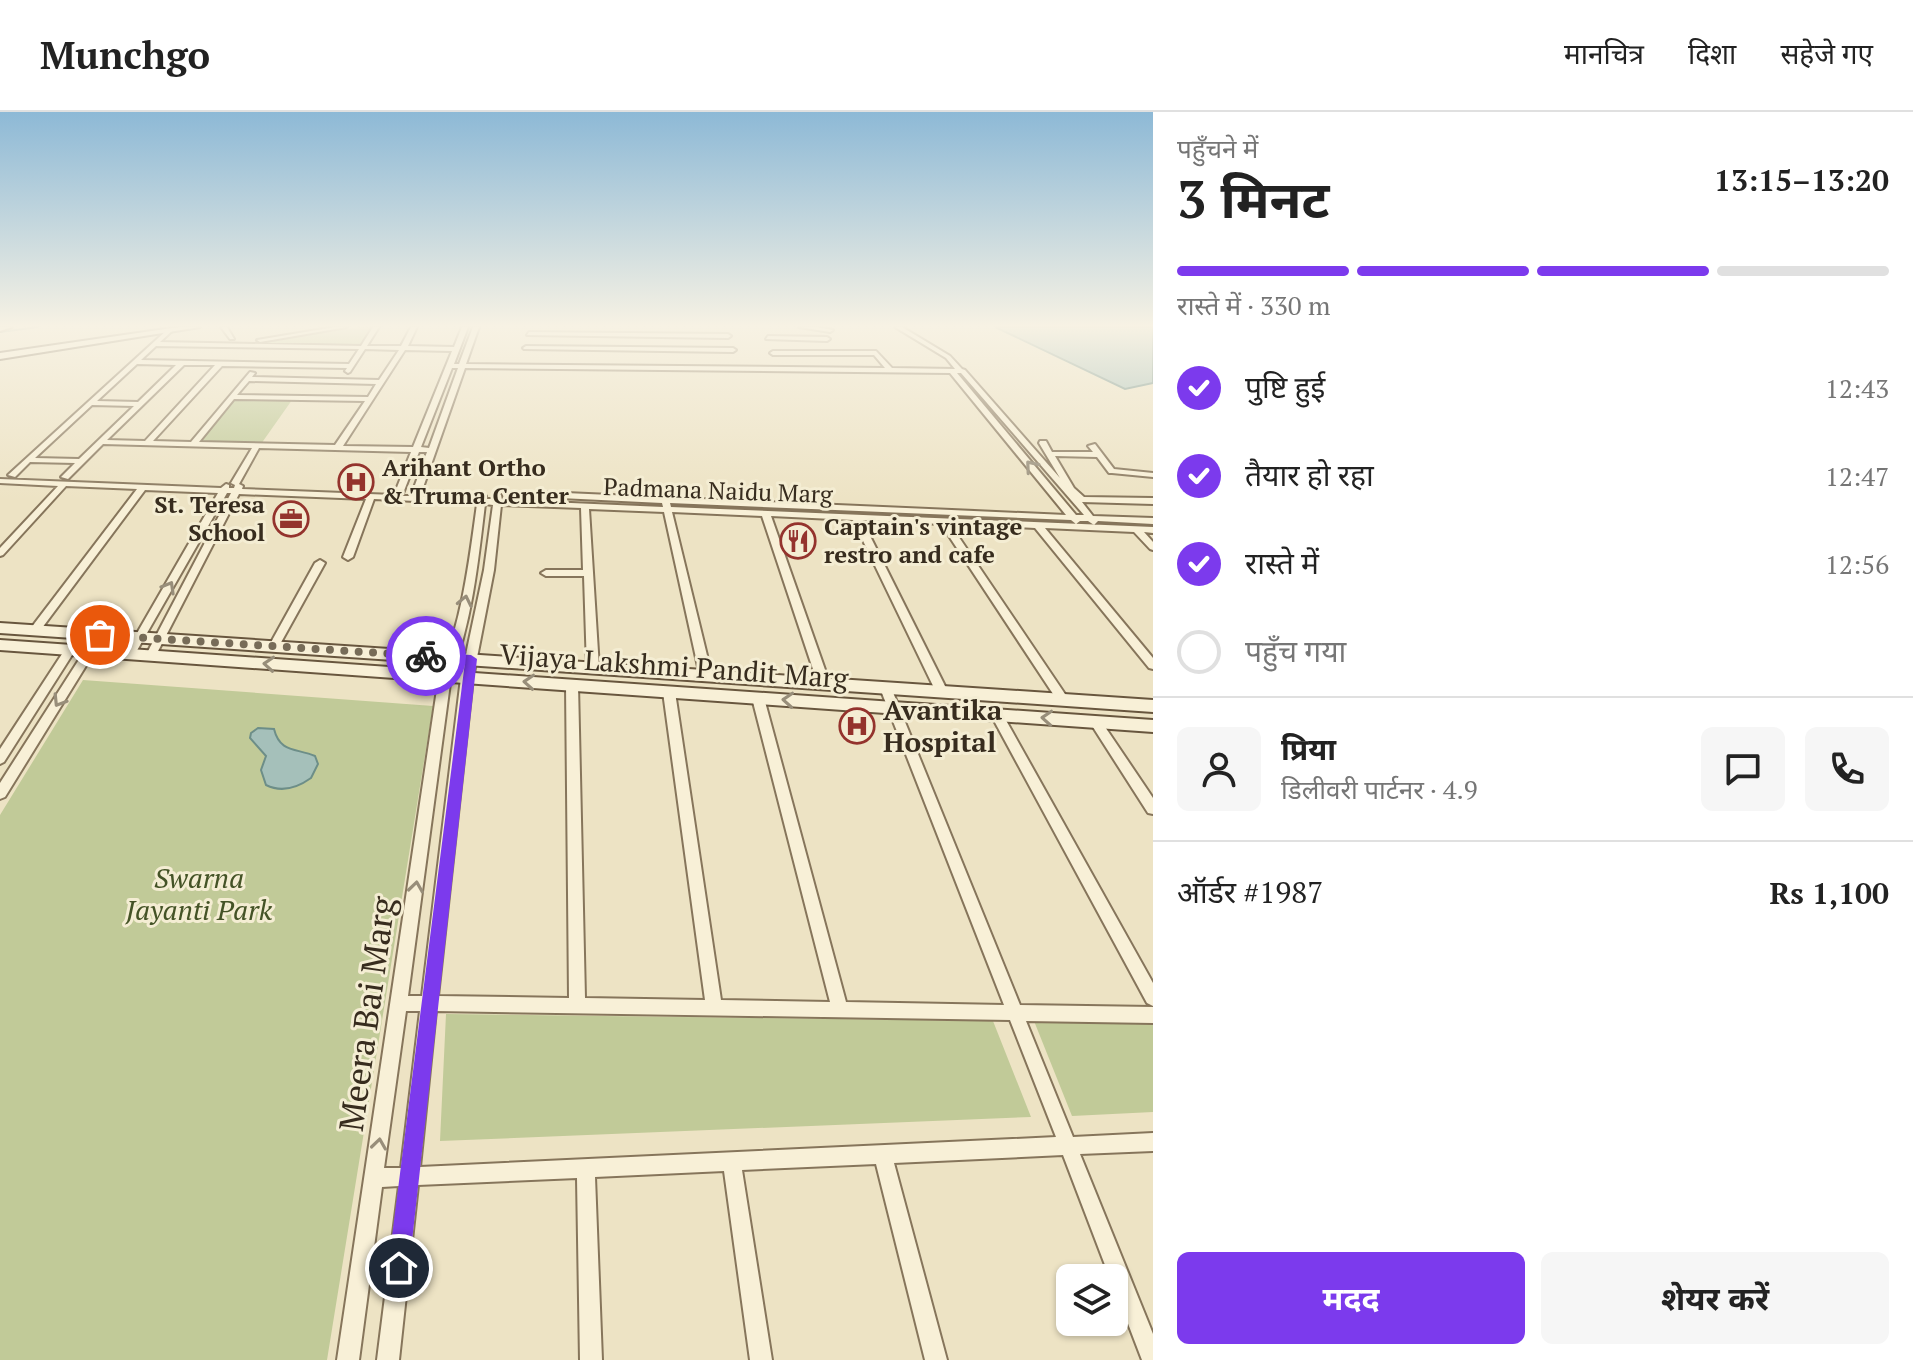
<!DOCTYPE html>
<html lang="hi">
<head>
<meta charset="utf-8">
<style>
	:root { --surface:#fff; --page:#f6f6f6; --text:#222; --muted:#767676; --line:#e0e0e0; --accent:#7c3aed }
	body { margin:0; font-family:"PT Serif","Noto Sans Devanagari",serif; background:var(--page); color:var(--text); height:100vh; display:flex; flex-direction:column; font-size:30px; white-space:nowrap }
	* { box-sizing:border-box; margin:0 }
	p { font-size:26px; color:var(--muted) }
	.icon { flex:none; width:44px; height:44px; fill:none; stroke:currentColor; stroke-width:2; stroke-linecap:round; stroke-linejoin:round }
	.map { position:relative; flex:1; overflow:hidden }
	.drawer { display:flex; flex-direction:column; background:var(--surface); width:760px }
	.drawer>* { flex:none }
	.buttons { position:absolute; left:1056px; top:1152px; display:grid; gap:16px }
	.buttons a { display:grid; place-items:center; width:72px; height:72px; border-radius:12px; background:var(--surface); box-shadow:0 2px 6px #0004; font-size:40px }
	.pin { position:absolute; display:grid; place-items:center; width:68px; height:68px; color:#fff; margin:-34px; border:4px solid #fff; border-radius:50%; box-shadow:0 2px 8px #0007 }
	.courier { position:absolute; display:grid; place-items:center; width:80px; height:80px; margin:-40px; border:6px solid #7c3aed; border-radius:50%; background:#fff; color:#222; box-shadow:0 2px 10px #0007 }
	.headline em { font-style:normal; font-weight:700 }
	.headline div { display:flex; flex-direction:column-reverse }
	.headline { display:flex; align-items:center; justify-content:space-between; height:136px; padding:0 24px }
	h1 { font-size:52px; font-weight:700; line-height:60px }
	.bar { display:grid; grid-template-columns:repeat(4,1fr); gap:12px 8px; align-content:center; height:96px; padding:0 24px }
	.bar i { height:10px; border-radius:6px; background:var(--line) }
	.bar .current { background:var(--accent) }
	.bar p { grid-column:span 4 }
	.line { display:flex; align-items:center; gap:20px; padding:0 24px; border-top:2px solid var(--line) }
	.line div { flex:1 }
	.round { display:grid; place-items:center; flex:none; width:84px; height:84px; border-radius:12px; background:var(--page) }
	ol { padding:0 24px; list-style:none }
	li { display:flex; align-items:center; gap:24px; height:88px }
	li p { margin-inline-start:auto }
	li .icon { padding:8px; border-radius:50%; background:var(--accent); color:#fff; stroke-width:4 }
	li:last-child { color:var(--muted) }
	li i { width:44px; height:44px; border:4px solid var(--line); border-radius:50% }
	.cta { display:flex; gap:16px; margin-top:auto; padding:16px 24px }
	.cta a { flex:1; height:92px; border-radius:12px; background:var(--accent); color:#fff; font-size:32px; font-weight:700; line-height:92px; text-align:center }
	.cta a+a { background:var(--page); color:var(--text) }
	header { display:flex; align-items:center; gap:48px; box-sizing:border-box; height:112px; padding:0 40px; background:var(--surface); border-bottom:2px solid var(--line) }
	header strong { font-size:38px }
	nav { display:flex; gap:44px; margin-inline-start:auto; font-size:28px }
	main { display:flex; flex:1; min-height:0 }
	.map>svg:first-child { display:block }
	.green { fill:#c1ca98 }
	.water { fill:#a5c0ba; stroke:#6d8e88; stroke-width:2 }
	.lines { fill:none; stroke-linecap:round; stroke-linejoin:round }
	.stream { stroke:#6d8e88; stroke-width:2 }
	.street-casing { stroke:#86755b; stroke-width:4 }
	.secondary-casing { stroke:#68563e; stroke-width:4 }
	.street { fill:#f8f0d7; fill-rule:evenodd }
	.secondary { fill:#f8f0d7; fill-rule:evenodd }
	.oneway { stroke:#988e7a }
	.route { fill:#7c3aed }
	.done { stroke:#776c58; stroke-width:8; stroke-dasharray:0 14.4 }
	.labels { text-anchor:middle; stroke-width:6; stroke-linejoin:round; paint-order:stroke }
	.far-poi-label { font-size:24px; font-weight:bold; fill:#372c1e; stroke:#f4edd3; text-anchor:start }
	.far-street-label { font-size:24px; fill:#372c1e; stroke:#f4edd3 }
	.street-label { font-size:28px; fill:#372c1e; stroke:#f4edd3 }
	.poi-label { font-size:28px; font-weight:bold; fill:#372c1e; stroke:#f4edd3; text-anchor:start }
	.park-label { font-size:28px; font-style:italic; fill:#445326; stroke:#f4edd3 }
	.near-street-label { font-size:34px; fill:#372c1e; stroke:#f4edd3 }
</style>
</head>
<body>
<header>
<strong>Munchgo</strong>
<nav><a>मानचित्र</a><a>दिशा</a><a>सहेजे गए</a></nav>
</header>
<main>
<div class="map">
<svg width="1153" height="1248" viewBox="0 0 1153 1248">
	<rect width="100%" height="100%" fill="#ede3c4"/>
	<path class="green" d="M359,215H372L359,234L252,232Z
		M235,287L292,288L261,332L200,331Z
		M83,568L433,594L327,1248H0V703Z
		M446,902L993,909L1031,1005L440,1029Z
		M1034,909L1153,910V1000L1072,1004Z"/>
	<path class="water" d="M995,215H1153V271L1125,277Z
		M258,616L274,617C280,641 296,636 315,644L318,652L311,666C297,676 282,681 266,673L261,658L266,644L250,626L251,621Z"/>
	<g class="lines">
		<path class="stream" d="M0,220L38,215"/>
		<defs>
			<path id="street" d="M221,215H227L234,227H230Z
				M335,215H347L260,230L257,228Z
				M373,215H379L367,234H401L411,215H417L408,234L454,235L462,215H468L454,252H459L473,215H479L466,252L885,256L874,243H773L770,241L773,239H876L892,256L955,257L946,246L895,215H902L950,244L962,257L965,258L1060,366L1039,331L1040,329H1046L1052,340H1093L1088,334L1095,332L1114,357L1153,361V365L1112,361H1109L1097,345L1055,344L1074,376L1084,385L1153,386V392L1082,390L1093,404L1153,406V412L1098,409L1094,413L1088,409H1080L1076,412L1071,408L670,391L671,395L1153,415V421L1144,420L1153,430V438L1150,437L1134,420L1045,416L1153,546V557L1149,556L1035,416L950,412L1067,585L1069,588L1067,591H1059L941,412L862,408L948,580L942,584L936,580L853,408L771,404L830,572L824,576L818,572L762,404L672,400L712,564L706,568L700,564L664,400L589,397L599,556L593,560L587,556L584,464H546L541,461L546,458H583L581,396L501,393L494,458L473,566L438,884L569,886L566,573L572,569L578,573L585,886L705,888L663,580L669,576L675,580L721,888L830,890L752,586L758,582L764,586L846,890L1004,893L880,576L882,573H890L1020,893L1153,895V911L1026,909L1073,1025L1153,1021V1039L1080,1042L1153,1222V1248H1142L1114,1175V1166H1110L1063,1043L894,1051L947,1248H925L876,1052L742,1058L772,1248H750L724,1059L595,1065L602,1248H580L577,1066L418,1073L399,1248H377L399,1074L382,1075L359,1248H337L439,564C462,509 469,451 477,392L374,387L353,445L348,448L343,445L366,387L239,382L156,543L155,545H147L146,543L231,381H227L135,542L130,545L125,542L218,381L145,378L39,520L35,521L30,518L31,516L137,377L66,374L3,443L0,444V436L58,374L0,371V367L221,376L226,372L229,373V376H234L235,373L231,371L252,336L103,332L68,367L61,365L75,351L30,350L15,365L8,363L167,218L172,219L160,230L361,234ZM156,234L359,237L349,252L141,248ZM365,237L399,238L379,268L252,265L255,261L250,260L191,330L153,329L222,254L347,256L345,259L348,261L350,260ZM405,238L452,239L413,335L343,334ZM137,252L176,253L138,290L97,289ZM184,253H215L145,329L107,328ZM452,256H458L429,336L421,335ZM465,256L950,261L1066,403L543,380L540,381V385L662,391L663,395L502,388L501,383H495L493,387H486V384L482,381L479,382L477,387L420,384ZM957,261H961L1084,403H1076ZM249,269L376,272L368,285L237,283ZM234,287L365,289L335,333L199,330ZM92,293L134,294L79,347L35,346ZM259,336L411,340L394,383L242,377L243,374L239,372ZM419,340H427L411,384H402ZM485,392L493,393L484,458L461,566L422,884H408L451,564C472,509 478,451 485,392ZM406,899H420L401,1056H384ZM436,899L1010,908L1056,1025L420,1055Z
				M799,215H816L833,218L830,220Z
				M529,220L728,222L731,224L728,226L527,223Z
				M768,224L827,225L830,227L827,229L766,227Z
				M526,234L733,236L736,238L733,240L524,237L523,236Z
				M320,448L325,451L279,534L278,536H270L269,534L315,451Z
				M81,518L86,521L4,650L0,652V637L77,519Z
				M100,520L105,523L5,685L0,687V671L96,521Z
				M997,599L1003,603L1153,871V894L1147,891L991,603Z
				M1095,605L1099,606L1153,686V702L1148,701L1091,612L1089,609Z"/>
			<path id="secondary" d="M0,215H12L0,219Z
				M179,215H200L0,247V241Z
				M0,511L1153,588V600L0,521Z
				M0,528L1153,608V620L0,538Z"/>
		</defs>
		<use href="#street" class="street-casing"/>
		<use href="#secondary" class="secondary-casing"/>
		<use href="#street" class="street"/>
		<use href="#secondary" class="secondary"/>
	</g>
	<defs><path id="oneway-chevron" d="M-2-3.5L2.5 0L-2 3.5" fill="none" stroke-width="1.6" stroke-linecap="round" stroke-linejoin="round" transform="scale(2)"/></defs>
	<g class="oneway">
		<use href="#oneway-chevron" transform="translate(1031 354) rotate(-130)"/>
		<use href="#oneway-chevron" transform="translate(169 475) rotate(-60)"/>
		<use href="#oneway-chevron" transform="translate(465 489) rotate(-78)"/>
		<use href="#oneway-chevron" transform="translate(269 552) rotate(-176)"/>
		<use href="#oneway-chevron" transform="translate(529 570) rotate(-176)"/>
		<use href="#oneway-chevron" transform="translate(788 588) rotate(-176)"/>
		<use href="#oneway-chevron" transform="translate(59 589) rotate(122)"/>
		<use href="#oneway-chevron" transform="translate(1047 606) rotate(-176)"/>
		<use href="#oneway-chevron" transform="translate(416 775) rotate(-82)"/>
		<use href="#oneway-chevron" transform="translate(379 1032) rotate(-82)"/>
	</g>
	<linearGradient id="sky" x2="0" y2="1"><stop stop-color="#8db9d6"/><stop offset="0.55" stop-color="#f7f2e4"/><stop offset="1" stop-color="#f7f2e4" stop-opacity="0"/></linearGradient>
	<rect width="1153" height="389" fill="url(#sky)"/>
	<path class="route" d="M426,540L471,543L477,547L409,1156L406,1164L399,1167L391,1164L388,1156L465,550L422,547V542Z"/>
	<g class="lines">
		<path class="done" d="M100,523L426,544"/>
	</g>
	<defs>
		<symbol id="hospital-ring" viewBox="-11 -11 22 22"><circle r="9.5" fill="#f4edd3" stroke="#94332d" stroke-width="1.5"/><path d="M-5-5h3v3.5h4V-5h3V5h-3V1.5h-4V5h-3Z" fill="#94332d"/></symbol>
		<symbol id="office-ring" viewBox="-11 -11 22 22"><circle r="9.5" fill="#f4edd3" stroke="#94332d" stroke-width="1.5"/><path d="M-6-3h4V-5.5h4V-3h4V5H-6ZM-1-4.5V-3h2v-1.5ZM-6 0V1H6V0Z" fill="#94332d"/></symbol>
		<symbol id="restaurant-ring" viewBox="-11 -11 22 22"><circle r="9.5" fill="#f4edd3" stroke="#94332d" stroke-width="1.5"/><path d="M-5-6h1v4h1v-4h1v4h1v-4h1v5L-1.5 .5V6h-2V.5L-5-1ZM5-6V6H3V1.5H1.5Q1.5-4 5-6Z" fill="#94332d"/></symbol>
	</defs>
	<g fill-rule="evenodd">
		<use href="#hospital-ring" x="336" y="350" width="40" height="40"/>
		<use href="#office-ring" x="271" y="387" width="40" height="40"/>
		<use href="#restaurant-ring" x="778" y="409" width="40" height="40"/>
		<use href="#hospital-ring" x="837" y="594" width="40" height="40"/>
	</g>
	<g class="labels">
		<g class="far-poi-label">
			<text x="382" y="364">Arihant Ortho<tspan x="382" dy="28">&amp; Truma Center</tspan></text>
			<text x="265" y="401" text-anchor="end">St. Teresa<tspan x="265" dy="28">School</tspan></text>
			<text x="824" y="423">Captain's vintage<tspan x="824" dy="28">restro and cafe</tspan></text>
		</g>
		<g class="far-street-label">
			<text transform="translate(718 379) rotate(2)" y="8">Padmana Naidu Marg</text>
		</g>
		<g class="street-label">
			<text transform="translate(674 554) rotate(4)" y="10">Vijaya Lakshmi Pandit Marg</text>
		</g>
		<g class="poi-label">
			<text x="883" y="608">Avantika<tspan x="883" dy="32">Hospital</tspan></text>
		</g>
		<g class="park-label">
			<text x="199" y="776">Swarna<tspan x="199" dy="32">Jayanti Park</tspan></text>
		</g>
		<g class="near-street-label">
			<text transform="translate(367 902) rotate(-82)" y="12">Meera Bai Marg</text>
		</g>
	</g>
</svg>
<div class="buttons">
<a><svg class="icon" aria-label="layers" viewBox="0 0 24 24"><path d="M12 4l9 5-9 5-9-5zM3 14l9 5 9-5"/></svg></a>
</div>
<div class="pin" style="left:100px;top:523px;background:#ea580c"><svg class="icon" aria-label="bag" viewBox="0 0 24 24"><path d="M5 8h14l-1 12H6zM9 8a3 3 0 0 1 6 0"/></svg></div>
<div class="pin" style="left:399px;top:1156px;background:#1f2937"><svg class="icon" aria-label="home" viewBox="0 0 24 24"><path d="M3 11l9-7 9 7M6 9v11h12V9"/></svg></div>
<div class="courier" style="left:426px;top:544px"><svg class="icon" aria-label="bike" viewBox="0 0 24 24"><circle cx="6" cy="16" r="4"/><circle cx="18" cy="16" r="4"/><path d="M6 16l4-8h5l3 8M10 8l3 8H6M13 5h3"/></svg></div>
</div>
<section class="drawer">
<div class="headline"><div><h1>3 मिनट</h1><p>पहुँचने में</p></div><em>13:15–13:20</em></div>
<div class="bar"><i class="current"></i><i class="current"></i><i class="current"></i><i></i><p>रास्ते में · 330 m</p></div>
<ol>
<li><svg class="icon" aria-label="check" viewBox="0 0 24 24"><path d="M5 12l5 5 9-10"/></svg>पुष्टि हुई<p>12:43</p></li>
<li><svg class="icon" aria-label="check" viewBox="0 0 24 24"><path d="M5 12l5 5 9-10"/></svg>तैयार हो रहा<p>12:47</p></li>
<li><svg class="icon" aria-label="check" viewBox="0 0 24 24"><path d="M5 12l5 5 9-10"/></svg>रास्ते में<p>12:56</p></li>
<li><i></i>पहुँच गया</li>
</ol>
<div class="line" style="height:144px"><a class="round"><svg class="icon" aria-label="person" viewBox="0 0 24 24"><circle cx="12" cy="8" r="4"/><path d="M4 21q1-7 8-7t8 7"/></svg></a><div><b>प्रिया</b><p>डिलीवरी पार्टनर · 4.9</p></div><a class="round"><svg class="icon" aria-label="chat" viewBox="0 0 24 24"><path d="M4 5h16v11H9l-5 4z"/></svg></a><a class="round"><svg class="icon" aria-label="phone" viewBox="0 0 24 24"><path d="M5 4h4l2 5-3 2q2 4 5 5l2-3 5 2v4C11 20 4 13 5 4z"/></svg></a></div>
<div class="line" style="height:104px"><div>ऑर्डर #1987</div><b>Rs 1,100</b></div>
<div class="cta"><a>मदद</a><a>शेयर करें</a></div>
</section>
</main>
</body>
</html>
